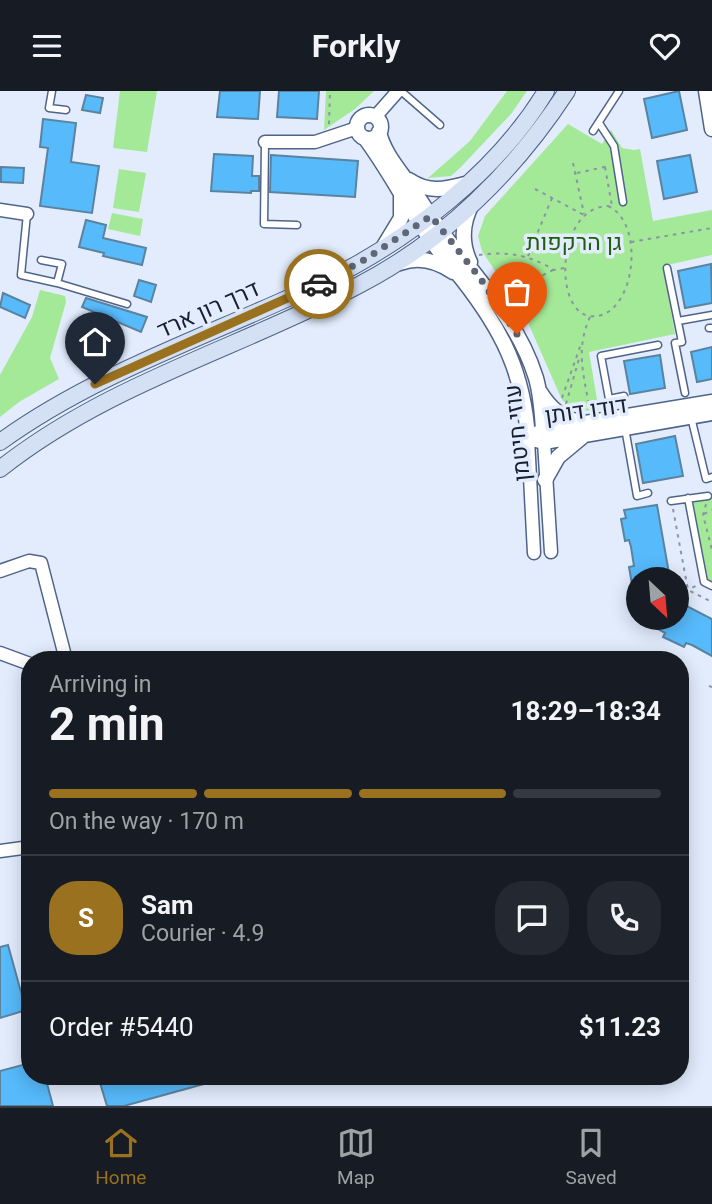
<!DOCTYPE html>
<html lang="en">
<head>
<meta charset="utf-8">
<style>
	:root { --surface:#171b24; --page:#242831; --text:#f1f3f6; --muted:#9ea1a6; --line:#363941; --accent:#9a711e }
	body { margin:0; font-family:Roboto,Heebo,sans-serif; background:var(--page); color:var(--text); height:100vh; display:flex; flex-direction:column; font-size:26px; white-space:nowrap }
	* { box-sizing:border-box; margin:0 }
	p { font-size:23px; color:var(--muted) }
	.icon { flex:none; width:38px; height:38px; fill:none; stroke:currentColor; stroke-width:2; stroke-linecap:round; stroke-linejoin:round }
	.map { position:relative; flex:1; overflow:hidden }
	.details { position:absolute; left:21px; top:560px; width:668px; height:434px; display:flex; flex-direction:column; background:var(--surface); border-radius:28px; box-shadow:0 4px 18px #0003 }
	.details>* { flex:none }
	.needle { width:46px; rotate:154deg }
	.tools { position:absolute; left:626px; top:476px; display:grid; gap:14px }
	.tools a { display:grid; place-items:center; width:63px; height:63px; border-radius:50%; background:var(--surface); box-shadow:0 4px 18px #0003; font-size:35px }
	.pin { position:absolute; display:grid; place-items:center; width:60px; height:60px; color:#fff; margin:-72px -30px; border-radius:50% 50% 50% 0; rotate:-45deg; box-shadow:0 0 7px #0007 }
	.pin .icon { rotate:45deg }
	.courier { position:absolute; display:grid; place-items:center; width:70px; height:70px; margin:-35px; border:5px solid #9a711e; border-radius:50%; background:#fff; color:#222; box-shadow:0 2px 9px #0007 }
	.summary em { font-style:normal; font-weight:700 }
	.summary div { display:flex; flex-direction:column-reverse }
	.summary { display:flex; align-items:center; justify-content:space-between; height:119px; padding:0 28px }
	h1 { font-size:46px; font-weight:700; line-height:52px }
	.bar { display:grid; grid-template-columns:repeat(4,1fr); gap:10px 7px; align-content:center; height:84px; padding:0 28px }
	.bar i { height:9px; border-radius:5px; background:var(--line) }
	.bar .selected { background:var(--accent) }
	.bar p { grid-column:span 4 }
	.line { display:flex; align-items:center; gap:18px; padding:0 28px; border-top:2px solid var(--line) }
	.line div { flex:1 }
	.round { display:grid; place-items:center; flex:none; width:74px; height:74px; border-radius:28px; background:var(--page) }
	header { display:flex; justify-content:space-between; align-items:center; height:91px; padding:0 28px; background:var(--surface); font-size:32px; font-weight:700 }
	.dock { display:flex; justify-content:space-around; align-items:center; height:98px; border-top:2px solid var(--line); background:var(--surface); font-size:19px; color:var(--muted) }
	.dock a { display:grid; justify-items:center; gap:4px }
	.dock .selected { color:var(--accent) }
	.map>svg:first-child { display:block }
	.green { fill:#a4e997 }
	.building { fill:#57bafb; stroke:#5b83a0; stroke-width:2 }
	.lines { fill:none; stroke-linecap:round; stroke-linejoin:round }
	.service-casing { stroke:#4f6488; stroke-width:9 }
	.minor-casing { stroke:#4f6488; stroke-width:15 }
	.tertiary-casing { stroke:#4f6488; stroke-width:17 }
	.secondary-casing { stroke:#4f6488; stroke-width:18 }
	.path { stroke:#8b95a5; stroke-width:2; stroke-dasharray:3.5 5; stroke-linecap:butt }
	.service { stroke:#fff; stroke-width:6 }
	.minor { stroke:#fff; stroke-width:12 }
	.tertiary { stroke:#fff; stroke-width:14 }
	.secondary { stroke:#d4e0f4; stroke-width:16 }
	.done { stroke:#5e6777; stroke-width:7; stroke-dasharray:0 12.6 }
	.route { stroke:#9a711e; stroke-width:9 }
	.labels { text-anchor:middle; stroke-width:7; stroke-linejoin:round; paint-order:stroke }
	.park-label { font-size:23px; fill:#1d5f0e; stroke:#e2ecfd }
	.street-label { font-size:23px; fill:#17202f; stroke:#e2ecfd }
</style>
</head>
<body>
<header><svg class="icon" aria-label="menu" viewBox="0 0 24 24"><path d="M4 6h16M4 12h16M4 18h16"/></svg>Forkly<svg class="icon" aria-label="heart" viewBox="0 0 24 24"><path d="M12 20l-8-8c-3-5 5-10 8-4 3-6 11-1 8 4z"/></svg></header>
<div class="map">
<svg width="712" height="1015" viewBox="0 0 712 1015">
	<rect width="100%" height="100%" fill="#e2ecfd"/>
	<path class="green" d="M120,0H157L147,61L113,57Z
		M326,0H374L355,18L324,39Z
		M507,0H527L511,23L459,78L451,85L428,87L470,50Z
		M568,33L602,53L611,39L622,57L634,59L640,58L653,130L712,119V164L663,175L675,243L589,261L599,320L574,319L562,309L526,227L482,160L478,145L485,125Z
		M119,78L146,82L139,121L113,117Z
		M112,122L143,128L140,145L108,138Z
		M40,199L65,205L66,211L50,267L59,288L19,311L0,326V284L32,226Z
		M712,405V491L705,488L692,412Z"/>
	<path class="building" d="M220,0H260L258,28L217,26Z
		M279,0H319L317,28L277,26Z
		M679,0L687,39L652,47L644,8Z
		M86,4L103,7L100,22L82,19Z
		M43,28L76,32L71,71L99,75L92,122L40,115L48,57L40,56Z
		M214,63L253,65L252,85H259V100H251V102L211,100Z
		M271,64L358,70L355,106L270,101Z
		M690,64L697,101L664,108L657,70Z
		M1,76L24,77L23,92L1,91Z
		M86,129L106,134L103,147L146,157L142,174L103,165L104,162L79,156Z
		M711,173L712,212L685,217L678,180Z
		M139,189L156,194L151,211L134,205Z
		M3,202L30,214L25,227L0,216Z
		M86,207L147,226L141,241L82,216Z
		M712,256V288L697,291L691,261Z
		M660,264L665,297L630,303L624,270Z
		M675,345L683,385L643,392L636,353Z
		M657,414L670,488H639V505H634L629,476L634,475L631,456L629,449L625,450L621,428L626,427L624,419Z
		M677,510L712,528V565L692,554L686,552L684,556L663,546L665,542L658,538L663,528L669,531L671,527H677Z
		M8,854L26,919L0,927V856Z
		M30,972V985H45L53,1015H0V980Z
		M98,985H221L222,988L124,1015H107Z"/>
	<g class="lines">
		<defs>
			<path id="service" d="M52,0L49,17L66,19
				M401,0L440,34
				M599,32L614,55L623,111
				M593,40L619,0
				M265,51L264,133L297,134
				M27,123L21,184L57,192L62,173L41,169
				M667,177L682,251L675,252L685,302
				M57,192L127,213
				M678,230L712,224
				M709,237H712
				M624,305L609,308L601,265L658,254
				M691,326L706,388L712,386
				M625,337L637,405L648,402
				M688,407L704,491L712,495
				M671,410L708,405"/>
			<path id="minor" d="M375,26L398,0
				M265,51H315L357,37
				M0,119L27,123
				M528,348L534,462
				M544,351L551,461
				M0,480L29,470L41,472L66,569
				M0,562L30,573
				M0,760L30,756"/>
			<path id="tertiary" d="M706,0L712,38
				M357 36a12 12 0 1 1 24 0a12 12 0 1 1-24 0Z
				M379,41C384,63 401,81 414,100C426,118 437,136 451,153C484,195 520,235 536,287C542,308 542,329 544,351
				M365,47C389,79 406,114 429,146C439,161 451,174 462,188C502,239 524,282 528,348
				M409,89C430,103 446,98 469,92
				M384,155L401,127V103
				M470,171C461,152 462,132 472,113
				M400,172C419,165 437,170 453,181
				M540,301C550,317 562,328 581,331
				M535,344L543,339L712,311
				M536,349L544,351L712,322
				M545,389L558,366L582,346"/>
			<path id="secondary" d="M0,351C98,280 215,243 323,191C408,150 497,81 546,0
				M0,378C107,293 240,257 359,194C444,150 515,80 567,0"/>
		</defs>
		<use href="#service" class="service-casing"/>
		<use href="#minor" class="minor-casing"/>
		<use href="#tertiary" class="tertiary-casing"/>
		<use href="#secondary" class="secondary-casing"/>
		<path class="path" d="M329,33L330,0
			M573,72L584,123
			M605,76L612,115
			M577,82L609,75
			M535,98L584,124
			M608,115C648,133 634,232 589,225C553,219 557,116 608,115Z
			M631,151L712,137
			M479,164C507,160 530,164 554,179L564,177
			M528,165L552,107
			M520,196L553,179
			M590,226C575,258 584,286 590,319
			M562,307L581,253
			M566,313L579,268
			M706,413L703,424L712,459
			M673,418L688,499L712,511
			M704,423L712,419
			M677,504L698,494
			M709,595L712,596"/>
		<use href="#service" class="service"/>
		<use href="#minor" class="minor"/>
		<use href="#tertiary" class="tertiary"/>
		<use href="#secondary" class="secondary"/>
	</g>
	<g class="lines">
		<path class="done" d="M319,193L364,169L431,125L480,187L517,243"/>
		<path class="route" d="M95,293L319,193"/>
	</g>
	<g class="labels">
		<g class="park-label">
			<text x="574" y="159">גן הרקפות</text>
		</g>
		<g class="street-label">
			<text transform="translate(208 218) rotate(-24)" y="8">דרך רון ארד</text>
			<text transform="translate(586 319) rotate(-8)" y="8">דודו דותן</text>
			<text transform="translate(517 342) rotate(-96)" y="8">עוזי חיטמן</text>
		</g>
	</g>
</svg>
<div class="tools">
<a><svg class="needle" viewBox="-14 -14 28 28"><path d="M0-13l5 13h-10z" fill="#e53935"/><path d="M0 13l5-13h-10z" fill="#9ea1a6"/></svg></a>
</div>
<div class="pin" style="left:517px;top:243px;background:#ea580c"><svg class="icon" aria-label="bag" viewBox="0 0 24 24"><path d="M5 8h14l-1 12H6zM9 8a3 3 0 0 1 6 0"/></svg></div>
<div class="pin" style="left:95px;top:293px;background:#1f2937"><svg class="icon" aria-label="home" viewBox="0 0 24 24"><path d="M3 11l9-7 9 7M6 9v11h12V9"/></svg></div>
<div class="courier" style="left:319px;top:193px"><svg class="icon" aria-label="car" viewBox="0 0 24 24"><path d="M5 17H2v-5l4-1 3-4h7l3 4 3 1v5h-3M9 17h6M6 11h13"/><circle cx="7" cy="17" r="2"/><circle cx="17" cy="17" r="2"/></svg></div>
<section class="details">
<div class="summary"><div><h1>2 min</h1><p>Arriving in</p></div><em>18:29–18:34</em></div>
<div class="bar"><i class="selected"></i><i class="selected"></i><i class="selected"></i><i></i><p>On the way · 170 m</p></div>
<div class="line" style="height:126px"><b class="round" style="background:var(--accent);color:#fff">S</b><div><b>Sam</b><p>Courier · 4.9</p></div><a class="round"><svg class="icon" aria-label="chat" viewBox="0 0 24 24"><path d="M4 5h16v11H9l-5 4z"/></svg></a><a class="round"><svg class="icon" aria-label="phone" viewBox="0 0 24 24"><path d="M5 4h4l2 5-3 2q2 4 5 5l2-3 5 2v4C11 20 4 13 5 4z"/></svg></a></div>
<div class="line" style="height:91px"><div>Order #5440</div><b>$11.23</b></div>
</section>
</div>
<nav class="dock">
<a class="selected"><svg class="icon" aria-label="home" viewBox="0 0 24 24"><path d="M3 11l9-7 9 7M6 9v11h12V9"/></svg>Home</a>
<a><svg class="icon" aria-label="map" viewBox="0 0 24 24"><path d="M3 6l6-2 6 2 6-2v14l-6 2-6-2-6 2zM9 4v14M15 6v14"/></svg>Map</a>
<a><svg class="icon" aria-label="saved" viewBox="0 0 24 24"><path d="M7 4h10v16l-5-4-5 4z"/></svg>Saved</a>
</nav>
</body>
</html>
